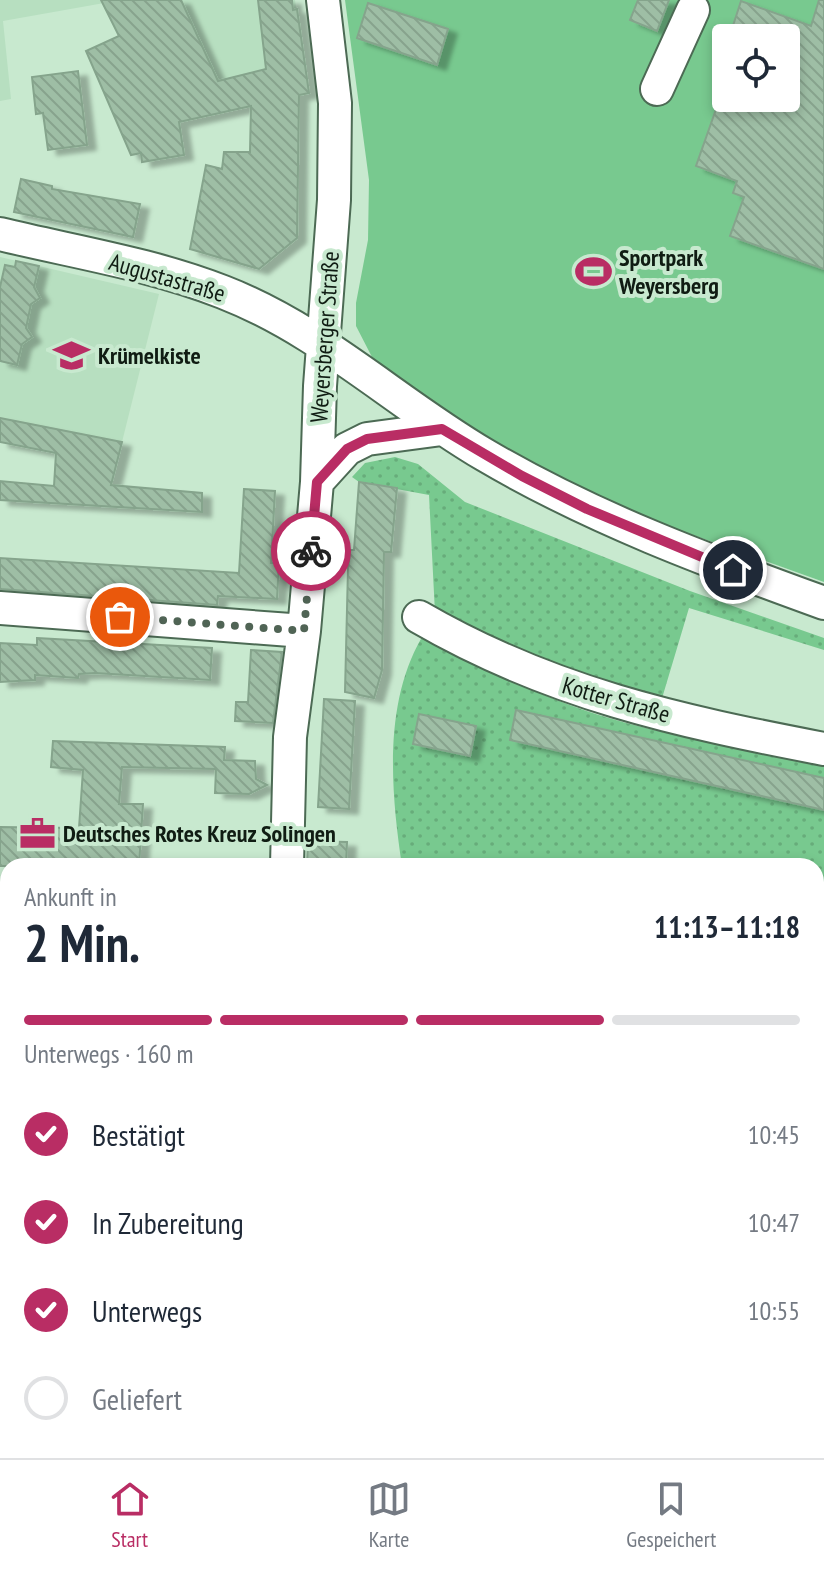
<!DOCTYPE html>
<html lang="de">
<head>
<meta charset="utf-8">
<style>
	:root { --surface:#fff; --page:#f6f6f7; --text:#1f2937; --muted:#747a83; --line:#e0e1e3; --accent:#b92d64 }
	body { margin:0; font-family:"PT Sans Narrow",sans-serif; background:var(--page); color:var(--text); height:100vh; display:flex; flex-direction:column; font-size:30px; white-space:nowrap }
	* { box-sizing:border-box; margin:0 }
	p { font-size:26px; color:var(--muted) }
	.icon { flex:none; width:44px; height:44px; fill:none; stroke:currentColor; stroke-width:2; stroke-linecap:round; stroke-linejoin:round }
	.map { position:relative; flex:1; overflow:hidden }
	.side { position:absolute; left:0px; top:858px; width:824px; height:600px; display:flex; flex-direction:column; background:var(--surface); border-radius:24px 24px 0 0; box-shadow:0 4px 12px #0003 }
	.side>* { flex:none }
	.controls { position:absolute; left:712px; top:24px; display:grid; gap:16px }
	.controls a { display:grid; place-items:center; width:88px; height:88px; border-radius:8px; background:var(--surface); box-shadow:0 4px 12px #0003; font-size:40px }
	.pin { position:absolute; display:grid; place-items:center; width:68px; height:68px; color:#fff; margin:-34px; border:4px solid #fff; border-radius:50%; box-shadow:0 2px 8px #0007 }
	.courier { position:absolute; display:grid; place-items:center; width:80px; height:80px; margin:-40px; border:6px solid #b92d64; border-radius:50%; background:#fff; color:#222; box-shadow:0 2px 10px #0007 }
	.summary em { font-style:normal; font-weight:800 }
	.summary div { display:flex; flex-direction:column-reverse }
	.summary { display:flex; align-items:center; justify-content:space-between; height:136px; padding:0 24px }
	h1 { font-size:52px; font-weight:800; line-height:60px }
	.bar { display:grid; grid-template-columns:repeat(4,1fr); gap:12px 8px; align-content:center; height:96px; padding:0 24px }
	.bar i { height:10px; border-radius:6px; background:var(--line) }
	.bar .on { background:var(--accent) }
	.bar p { grid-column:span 4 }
	ol { padding:0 24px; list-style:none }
	li { display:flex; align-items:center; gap:24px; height:88px }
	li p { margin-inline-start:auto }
	li .icon { padding:8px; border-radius:50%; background:var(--accent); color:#fff; stroke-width:4 }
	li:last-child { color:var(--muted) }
	li i { width:44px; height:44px; border:4px solid var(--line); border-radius:50% }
	.menu { display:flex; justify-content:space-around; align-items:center; height:112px; border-top:2px solid var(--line); background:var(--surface); font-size:22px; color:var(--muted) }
	.menu a { display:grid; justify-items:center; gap:4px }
	.menu .on { color:var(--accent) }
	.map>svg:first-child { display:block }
	.built { fill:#b7dfc0 }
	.grass { fill:url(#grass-dots) }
	.garden { fill:#78c98f; fill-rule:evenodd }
	.building { fill:url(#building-back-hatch); stroke:#85a48c; stroke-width:2; filter:url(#shadow) }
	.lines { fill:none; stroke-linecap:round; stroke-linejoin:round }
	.minor-casing { stroke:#4c6a54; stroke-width:36 }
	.minor { stroke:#fff; stroke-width:32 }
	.done { stroke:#506455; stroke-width:8; stroke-dasharray:0 14.4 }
	.route { stroke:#b92d64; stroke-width:10 }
	.labels { text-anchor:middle; stroke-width:8; stroke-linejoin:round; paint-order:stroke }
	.poi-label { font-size:24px; font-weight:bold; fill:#101c13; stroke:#c8e9cf; text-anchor:start }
	.street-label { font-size:24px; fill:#101c13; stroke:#c8e9cf }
</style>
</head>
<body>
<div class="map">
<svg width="824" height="1458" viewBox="0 0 824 1458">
	<defs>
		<pattern id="grass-dots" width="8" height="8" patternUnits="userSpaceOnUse" patternTransform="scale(2)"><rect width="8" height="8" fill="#78c98f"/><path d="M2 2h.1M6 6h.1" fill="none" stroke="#67ac7a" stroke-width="1.8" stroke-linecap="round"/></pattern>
		<pattern id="building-back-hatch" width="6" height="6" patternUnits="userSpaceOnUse" patternTransform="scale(2)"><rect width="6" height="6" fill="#9ebea5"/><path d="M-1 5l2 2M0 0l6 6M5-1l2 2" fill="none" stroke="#87a38d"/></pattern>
		<filter id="shadow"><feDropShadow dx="9" dy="5" stdDeviation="2" flood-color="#0004"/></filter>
	</defs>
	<rect width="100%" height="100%" fill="#c8e9cf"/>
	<path class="built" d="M0,0H121L3,21L11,99L0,101Z
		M132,0H295L309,93L191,119Z
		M0,257L159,294L122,442L0,418Z"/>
	<path class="grass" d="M395,457L418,464L465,502L690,591L824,638V650L689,608L660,705L601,691L435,613L429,495L359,482L352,477L365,463Z
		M422,637C463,656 503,678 544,695C632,732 730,746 824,762V938H816V866H402C391,792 383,704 422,637Z
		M816,968H824V1208L816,1209Z"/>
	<path class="garden" d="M345,0H824V582L604,503L479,436L373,359L356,326V303L368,240L369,180ZM726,38H786V98H726Z"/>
	<path class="building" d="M101,0H181L218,81L266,69L258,0H292L293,10L297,9L309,93L299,95L297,238L259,269L190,249L206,165L222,169L224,152H250L251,106L179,122L184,155L142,162L141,153L131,155L86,51L119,36Z
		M638,0H669L657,31L630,20Z
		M819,0H824V269L730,236L744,197L733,193L737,181L696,166L720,98H786V38H729L741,1L811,26Z
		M368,3L448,29L437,65L357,38Z
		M78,71L87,145L48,150L43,113L36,114L32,77Z
		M21,179L52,186V189L140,204L133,237L14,212Z
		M16,261L39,266L34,287L40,298L31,304L26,328L32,337L22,344L17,365L0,361V287L5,265L15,267Z
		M0,418L122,442L111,485L202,493V512L0,500V481L54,486L56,453L0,442Z
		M359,482L397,488L391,552H384L382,670L374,698L345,692L348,568L350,550H354Z
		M244,489L275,491L271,563H279L277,599L218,596L217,605L0,589V558L239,573Z
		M37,638L212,648L210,680L95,673L79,674L78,678L35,675V680L0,682V643L37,645Z
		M251,650L282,652L273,723L235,721L236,702H248Z
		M324,699L355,701L349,809L318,807Z
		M516,710L824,778V810L510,740Z
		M419,714L476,726L470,756L413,744Z
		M53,741L225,747L224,760L255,761L256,779L267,785L249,794L215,793L216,769L122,767L119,804H143L139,866H0V827L79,828L83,770L51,767Z
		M308,841L347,842L346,866H307Z"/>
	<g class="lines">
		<defs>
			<path id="minor" d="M657,89L693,10
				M0,234C74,252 152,264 223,292C321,330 396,403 485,455C592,518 708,561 824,603
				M317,482L347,449L367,439L442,429
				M0,608L304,631
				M419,617C550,693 678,721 824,749
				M287,866L290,737L304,631L317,482L320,386L334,200L335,103L323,0
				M816,954L824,955
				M0,1065L8,1064
				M816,1233H824
				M312,1450L313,1458"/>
		</defs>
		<use href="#minor" class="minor-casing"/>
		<use href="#minor" class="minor"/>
	</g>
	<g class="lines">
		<path class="done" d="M120,617L304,631L311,551"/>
		<path class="route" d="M311,551L317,482L347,449L367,439L442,429L522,476L587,509L733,570"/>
	</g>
	<defs>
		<symbol id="stadium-bare" viewBox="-9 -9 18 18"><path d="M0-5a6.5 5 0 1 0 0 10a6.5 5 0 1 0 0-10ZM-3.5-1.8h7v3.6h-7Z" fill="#b92d64" stroke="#c8e9cf" stroke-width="2.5" paint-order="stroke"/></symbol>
		<symbol id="school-bare" viewBox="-9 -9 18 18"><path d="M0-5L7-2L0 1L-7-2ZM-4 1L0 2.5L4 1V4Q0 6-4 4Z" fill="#b92d64" stroke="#c8e9cf" stroke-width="2.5" paint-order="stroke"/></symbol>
		<symbol id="office-bare" viewBox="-9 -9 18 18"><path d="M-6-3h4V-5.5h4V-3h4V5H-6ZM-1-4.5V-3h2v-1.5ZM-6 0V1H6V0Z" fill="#b92d64" stroke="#c8e9cf" stroke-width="2.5" paint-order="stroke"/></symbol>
	</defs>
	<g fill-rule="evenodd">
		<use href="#stadium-bare" x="568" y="246" width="51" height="51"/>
		<use href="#school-bare" x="46" y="330" width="51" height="51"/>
		<use href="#office-bare" x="12" y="808" width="51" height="51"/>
	</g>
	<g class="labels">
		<g class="poi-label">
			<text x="619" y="266">Sportpark<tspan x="619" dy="28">Weyersberg</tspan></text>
			<text x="98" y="364">Krümelkiste</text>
			<text x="63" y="842">Deutsches Rotes Kreuz Solingen</text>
		</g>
		<g class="street-label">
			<text transform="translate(167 278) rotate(16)" y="8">Augustastraße</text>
			<text transform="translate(325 337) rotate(-86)" y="8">Weyersberger Straße</text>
			<text transform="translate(616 700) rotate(16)" y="8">Kotter Straße</text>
		</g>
	</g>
</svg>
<div class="controls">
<a><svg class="icon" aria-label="locate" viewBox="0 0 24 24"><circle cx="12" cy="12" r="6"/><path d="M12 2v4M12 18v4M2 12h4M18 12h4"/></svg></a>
</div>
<div class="pin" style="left:120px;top:617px;background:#ea580c"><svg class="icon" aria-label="bag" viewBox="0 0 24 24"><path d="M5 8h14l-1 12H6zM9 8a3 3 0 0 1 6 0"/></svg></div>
<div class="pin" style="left:733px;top:570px;background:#1f2937"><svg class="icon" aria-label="home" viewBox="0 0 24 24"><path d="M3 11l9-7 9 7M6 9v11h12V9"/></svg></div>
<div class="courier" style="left:311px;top:551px"><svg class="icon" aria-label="bike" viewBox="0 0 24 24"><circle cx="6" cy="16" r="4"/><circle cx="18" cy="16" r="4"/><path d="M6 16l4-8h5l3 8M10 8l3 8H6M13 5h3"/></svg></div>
<section class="side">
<div class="summary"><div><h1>2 Min.</h1><p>Ankunft in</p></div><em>11:13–11:18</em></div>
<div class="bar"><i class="on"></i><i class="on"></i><i class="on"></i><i></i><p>Unterwegs · 160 m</p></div>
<ol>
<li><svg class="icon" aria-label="check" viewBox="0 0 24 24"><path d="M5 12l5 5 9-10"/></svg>Bestätigt<p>10:45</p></li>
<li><svg class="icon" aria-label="check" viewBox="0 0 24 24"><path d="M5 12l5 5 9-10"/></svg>In Zubereitung<p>10:47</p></li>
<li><svg class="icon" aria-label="check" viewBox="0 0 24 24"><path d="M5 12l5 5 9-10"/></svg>Unterwegs<p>10:55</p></li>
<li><i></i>Geliefert</li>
</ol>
</section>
</div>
<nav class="menu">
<a class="on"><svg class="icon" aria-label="home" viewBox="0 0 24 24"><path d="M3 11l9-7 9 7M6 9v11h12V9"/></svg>Start</a>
<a><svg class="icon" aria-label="map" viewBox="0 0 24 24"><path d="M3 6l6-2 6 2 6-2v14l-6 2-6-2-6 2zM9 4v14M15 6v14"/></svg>Karte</a>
<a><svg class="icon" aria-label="saved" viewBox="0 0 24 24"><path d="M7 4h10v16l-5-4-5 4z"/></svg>Gespeichert</a>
</nav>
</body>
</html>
